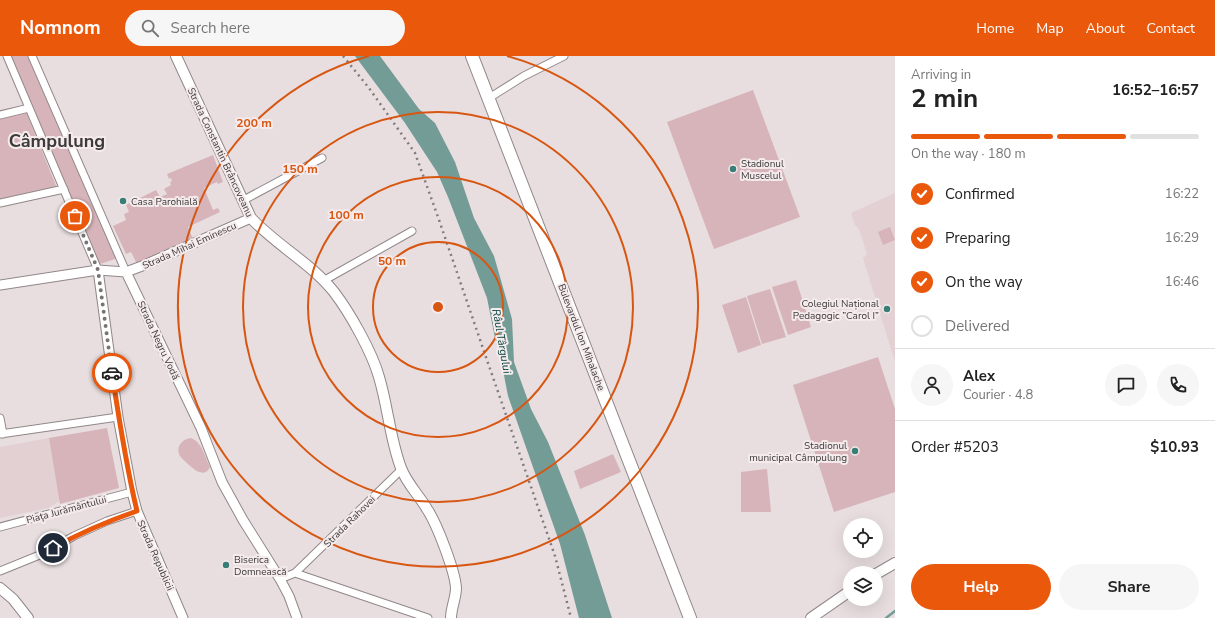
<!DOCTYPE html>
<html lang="en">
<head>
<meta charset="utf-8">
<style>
	:root { --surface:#fff; --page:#f6f6f6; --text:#222; --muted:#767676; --line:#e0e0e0; --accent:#ea580c }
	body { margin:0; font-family:"Nunito Sans",sans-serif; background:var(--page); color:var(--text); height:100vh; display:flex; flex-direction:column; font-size:15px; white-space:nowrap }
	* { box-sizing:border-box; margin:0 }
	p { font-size:13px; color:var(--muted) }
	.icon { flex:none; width:22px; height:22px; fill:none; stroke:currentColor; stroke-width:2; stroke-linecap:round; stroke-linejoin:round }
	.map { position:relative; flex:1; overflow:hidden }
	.side { display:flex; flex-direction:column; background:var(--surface); width:320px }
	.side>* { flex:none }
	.tools { position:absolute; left:843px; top:462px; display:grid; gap:8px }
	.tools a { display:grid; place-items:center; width:40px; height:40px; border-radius:50%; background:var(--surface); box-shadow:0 4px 16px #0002; font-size:20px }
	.pin { position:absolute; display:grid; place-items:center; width:34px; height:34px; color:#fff; margin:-17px; border:2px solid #fff; border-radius:50%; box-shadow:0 1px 4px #0007 }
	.courier { position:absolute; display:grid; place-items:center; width:40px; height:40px; margin:-20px; border:3px solid #ea580c; border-radius:50%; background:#fff; color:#222; box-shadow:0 1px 5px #0007 }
	.headline em { font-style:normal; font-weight:700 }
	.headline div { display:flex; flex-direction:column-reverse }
	.headline { display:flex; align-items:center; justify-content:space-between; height:68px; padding:0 16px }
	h1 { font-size:26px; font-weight:700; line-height:30px }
	.bar { display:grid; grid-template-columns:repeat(4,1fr); gap:6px 4px; align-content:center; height:48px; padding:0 16px }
	.bar i { height:5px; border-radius:3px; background:var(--line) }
	.bar .selected { background:var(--accent) }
	.bar p { grid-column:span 4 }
	.line { display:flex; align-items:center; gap:10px; padding:0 16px; border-top:1px solid var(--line) }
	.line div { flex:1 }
	.round { display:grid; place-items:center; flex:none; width:42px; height:42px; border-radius:21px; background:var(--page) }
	ol { padding:0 16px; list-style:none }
	li { display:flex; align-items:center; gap:12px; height:44px }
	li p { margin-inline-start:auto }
	li .icon { padding:4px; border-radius:50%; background:var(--accent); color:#fff; stroke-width:4 }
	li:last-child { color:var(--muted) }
	li i { width:22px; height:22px; border:2px solid var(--line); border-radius:50% }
	.cta { display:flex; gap:8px; margin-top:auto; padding:8px 16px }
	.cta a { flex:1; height:46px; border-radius:24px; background:var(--accent); color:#fff; font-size:16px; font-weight:700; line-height:46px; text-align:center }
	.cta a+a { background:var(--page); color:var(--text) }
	header { display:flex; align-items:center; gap:24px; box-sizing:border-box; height:56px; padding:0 20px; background:var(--accent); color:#fff }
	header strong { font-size:19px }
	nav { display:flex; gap:22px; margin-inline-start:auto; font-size:14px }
	.search { width:280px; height:36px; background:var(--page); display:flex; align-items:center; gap:10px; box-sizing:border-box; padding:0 14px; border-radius:22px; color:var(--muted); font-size:15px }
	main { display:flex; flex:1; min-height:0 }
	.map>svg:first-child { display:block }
	.built { fill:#e2d0d2 }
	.green { fill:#d7b4b9 }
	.water { fill:#749c97 }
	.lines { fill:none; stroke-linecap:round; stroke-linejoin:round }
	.stream { stroke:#749c97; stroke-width:2.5 }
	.minor-casing { stroke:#908788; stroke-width:9 }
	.tertiary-casing { stroke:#908788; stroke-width:11 }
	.secondary-casing { stroke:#908788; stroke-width:12 }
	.trunk-casing { stroke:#908788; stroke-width:14 }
	.minor { stroke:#fff; stroke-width:7 }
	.tertiary { stroke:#fff; stroke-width:9 }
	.secondary { stroke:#fff; stroke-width:10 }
	.trunk { stroke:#fff; stroke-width:12 }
	.rail { stroke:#817b7c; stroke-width:2.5; stroke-dasharray:2 4; stroke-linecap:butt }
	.done { stroke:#797374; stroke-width:4; stroke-dasharray:0 7.2 }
	.route { stroke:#ea580c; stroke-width:5 }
	.ring { fill:none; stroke:#d75611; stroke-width:2 }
	.poi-dot { fill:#387e77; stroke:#f5ebec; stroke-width:1.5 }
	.labels { text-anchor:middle; stroke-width:4; stroke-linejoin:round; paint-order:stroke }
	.street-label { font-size:10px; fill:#3d3a3a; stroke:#f5ebec }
	.poi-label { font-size:10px; fill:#3d3a3a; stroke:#f5ebec; text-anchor:start }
	.water-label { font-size:11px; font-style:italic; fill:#00413c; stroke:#f5ebec }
	.town-label { font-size:18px; font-weight:bold; fill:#3d3a3a; stroke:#f5ebec }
	.centre { fill:#d75611; stroke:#f5ebec; stroke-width:2 }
	.ring-label { font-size:12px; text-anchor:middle; font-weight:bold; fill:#d75611; stroke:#f5ebec; stroke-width:4; stroke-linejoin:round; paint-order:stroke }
</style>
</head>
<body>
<header>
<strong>Nomnom</strong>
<div class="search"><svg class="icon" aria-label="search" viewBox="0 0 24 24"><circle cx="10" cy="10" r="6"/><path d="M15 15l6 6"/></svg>Search here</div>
<nav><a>Home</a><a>Map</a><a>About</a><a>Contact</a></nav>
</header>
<main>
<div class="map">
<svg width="895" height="562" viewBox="0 0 895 562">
	<rect width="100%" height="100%" fill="#e8dedf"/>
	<path class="built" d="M895,137V306L863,202L867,198L859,173L855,169L851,157Z
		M49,382L60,445L48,452L0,462V391Z"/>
	<path class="green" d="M10,0H30L118,202L97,209Z
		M753,34L800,161L714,193L667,66Z
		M26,56L57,132L0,145V63Z
		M213,99L223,126L218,128L217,126L204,132L213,154L218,152L220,156L188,171L193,183L137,208L131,196L126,198L113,170L126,164L124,158L129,156L126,149L156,134L160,141L167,138L164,133L171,129L170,126L172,125L171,122L169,123L167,118Z
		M890,171L895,184L883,189L878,176Z
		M796,224L811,271L788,279L772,231Z
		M770,233L786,281L762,288L747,240Z
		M746,241L761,289L738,297L722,249Z
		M878,301L895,353V436L834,456L793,329Z
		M107,372L119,432L60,448L49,382Z
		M191,382C202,386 205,401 210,411C208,415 205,418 200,416C196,416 192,411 189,409C186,406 182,403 180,400C175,391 182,383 191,382Z
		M613,398L621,416L580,433L574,415Z
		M767,413L771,456H741V416Z"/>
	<path class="water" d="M355,0H380L419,53L435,67L455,106L474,162L494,200L512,263L514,306L531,353L548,386L585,479L612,562H579L560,488L508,340L501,304L495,282L487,242L448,141L437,116L405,67Z"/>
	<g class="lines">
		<path class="stream" d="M886,562L895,555"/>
		<defs>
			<path id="minor" d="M7,0L98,214
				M32,0L126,216
				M489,42L524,20L564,0
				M0,59L29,52
				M242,145L322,102
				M0,147L64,133
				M323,225L412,175
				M0,362L3,378
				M0,378L118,361
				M0,471L132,436
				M0,515L42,498L74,480L107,465L137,455
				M295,517L402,413
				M280,523L295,517L428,562"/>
			<path id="tertiary" d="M98,214L118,361L132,436L137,455L183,562
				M126,216L201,372L222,426L243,464L280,523L289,540L297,562
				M0,229L98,214L126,216L142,210L251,162"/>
			<path id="secondary" d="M176,0L251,162C276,189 311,207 334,236C350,257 372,296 379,321C388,351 390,383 401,412C407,428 419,439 427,453C437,468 455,515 456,532C456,542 451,552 451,562
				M876,518L895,507
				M0,532L13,543L28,562
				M811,562L850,535"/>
			<path id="trunk" d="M472,0L690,562"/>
		</defs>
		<use href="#minor" class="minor-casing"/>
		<use href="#tertiary" class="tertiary-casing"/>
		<use href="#secondary" class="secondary-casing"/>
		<use href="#trunk" class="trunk-casing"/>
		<use href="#minor" class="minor"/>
		<use href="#tertiary" class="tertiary"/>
		<use href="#secondary" class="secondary"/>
		<use href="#trunk" class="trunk"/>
		<path class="rail" d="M343,0L369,32L415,97L438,161L488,307L555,500L571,562"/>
	</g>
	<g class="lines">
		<path class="done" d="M75,160L98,214L112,317"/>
		<path class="route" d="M53,492C80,477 108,465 137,455C126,410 119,363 112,317"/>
	</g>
	<g class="ring">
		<circle cx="438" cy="251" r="65"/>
		<circle cx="438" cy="251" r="130"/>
		<circle cx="438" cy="251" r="195"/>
		<path d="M507 0A260 260 0 1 1 369 0"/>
	</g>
	<g class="poi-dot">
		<circle cx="733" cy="113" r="4"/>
		<circle cx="123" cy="145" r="4"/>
		<circle cx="887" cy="253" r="4"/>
		<circle cx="855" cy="395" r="4"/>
		<circle cx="226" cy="509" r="4"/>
	</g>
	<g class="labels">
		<g class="street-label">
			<text transform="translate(221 96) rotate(65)" y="4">Strada Constantin Brâncoveanu</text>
			<text transform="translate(189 189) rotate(-24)" y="4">Strada Mihai Eminescu</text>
			<text transform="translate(582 281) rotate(69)" y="4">Bulevardul Ion Mihalache</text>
			<text transform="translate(159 284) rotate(65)" y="4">Strada Negru Vodă</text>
			<text transform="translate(66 453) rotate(-15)" y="4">Piața Jurământului</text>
			<text transform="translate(349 465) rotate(-45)" y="4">Strada Rahovei</text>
			<text transform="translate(156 499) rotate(66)" y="4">Strada Republicii</text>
		</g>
		<g class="poi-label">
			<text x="741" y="111">Stadionul<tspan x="741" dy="12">Muscelul</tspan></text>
			<text x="131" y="149">Casa Parohială</text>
			<text x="879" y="251" text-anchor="end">Colegiul Național<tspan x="879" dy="12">Pedagogic ”Carol I”</tspan></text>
			<text x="847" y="393" text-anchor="end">Stadionul<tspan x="847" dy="12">municipal Câmpulung</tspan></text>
			<text x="234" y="507">Biserica<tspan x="234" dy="12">Domnească</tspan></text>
		</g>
		<g class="water-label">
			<text transform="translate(502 285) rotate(80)" y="4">Râul Târgului</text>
		</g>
		<g class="town-label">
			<text x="57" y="91">Câmpulung</text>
		</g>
	</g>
	<circle cx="438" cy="251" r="6" class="centre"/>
	<g class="ring-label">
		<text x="254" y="71">200 m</text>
		<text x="300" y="117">150 m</text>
		<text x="346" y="163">100 m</text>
		<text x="392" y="209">50 m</text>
	</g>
</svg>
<div class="tools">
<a><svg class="icon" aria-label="locate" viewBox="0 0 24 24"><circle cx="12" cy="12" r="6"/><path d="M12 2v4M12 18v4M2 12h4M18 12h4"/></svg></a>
<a><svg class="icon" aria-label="layers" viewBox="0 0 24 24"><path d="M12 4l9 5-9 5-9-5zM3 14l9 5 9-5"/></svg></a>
</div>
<div class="pin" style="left:75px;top:160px;background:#ea580c"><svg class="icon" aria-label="bag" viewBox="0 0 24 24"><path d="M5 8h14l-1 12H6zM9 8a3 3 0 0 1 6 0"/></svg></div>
<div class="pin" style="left:53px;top:492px;background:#1f2937"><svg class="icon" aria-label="home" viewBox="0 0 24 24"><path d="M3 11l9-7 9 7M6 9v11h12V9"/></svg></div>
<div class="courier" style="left:112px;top:317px"><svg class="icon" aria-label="car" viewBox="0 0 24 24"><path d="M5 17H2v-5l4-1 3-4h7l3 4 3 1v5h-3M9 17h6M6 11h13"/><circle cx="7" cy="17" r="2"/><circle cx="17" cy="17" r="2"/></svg></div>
</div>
<section class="side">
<div class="headline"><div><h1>2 min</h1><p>Arriving in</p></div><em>16:52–16:57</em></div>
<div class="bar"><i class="selected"></i><i class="selected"></i><i class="selected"></i><i></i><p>On the way · 180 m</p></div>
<ol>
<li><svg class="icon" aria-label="check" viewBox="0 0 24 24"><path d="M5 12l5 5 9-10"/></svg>Confirmed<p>16:22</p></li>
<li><svg class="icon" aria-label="check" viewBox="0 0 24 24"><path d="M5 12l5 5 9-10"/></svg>Preparing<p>16:29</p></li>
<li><svg class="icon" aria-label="check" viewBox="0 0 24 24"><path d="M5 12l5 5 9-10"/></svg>On the way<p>16:46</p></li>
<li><i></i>Delivered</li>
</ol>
<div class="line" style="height:72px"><a class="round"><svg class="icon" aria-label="person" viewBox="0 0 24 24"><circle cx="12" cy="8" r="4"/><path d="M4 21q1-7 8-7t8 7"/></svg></a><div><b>Alex</b><p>Courier · 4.8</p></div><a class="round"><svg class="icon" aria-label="chat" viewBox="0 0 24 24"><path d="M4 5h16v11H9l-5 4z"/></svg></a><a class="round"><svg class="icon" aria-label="phone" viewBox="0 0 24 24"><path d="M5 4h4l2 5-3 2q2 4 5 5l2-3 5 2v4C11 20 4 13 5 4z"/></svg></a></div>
<div class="line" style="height:52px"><div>Order #5203</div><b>$10.93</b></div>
<div class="cta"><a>Help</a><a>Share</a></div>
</section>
</main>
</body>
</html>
